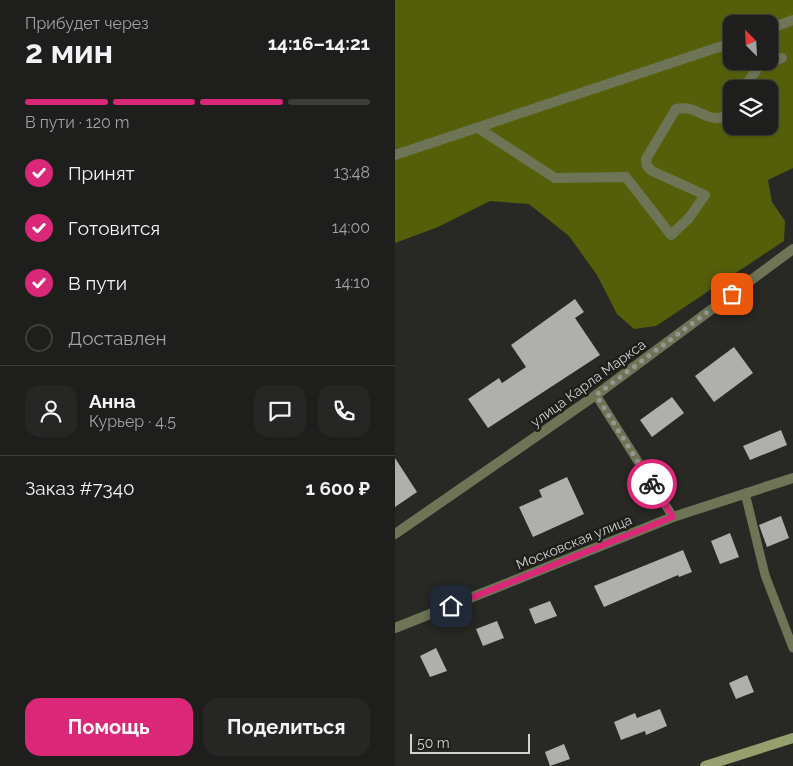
<!DOCTYPE html>
<html lang="ru">
<head>
<meta charset="utf-8">
<style>
	:root { --surface:#1e1f1c; --page:#262725; --text:#f1f3f6; --muted:#a1a2a3; --line:#3c3d3b; --accent:#db2777 }
	body { margin:0; font-family:Raleway,sans-serif; background:var(--page); color:var(--text); height:100vh; display:flex; flex-direction:column; font-size:19px; white-space:nowrap }
	* { box-sizing:border-box; margin:0 }
	p { font-size:16px; color:var(--muted) }
	.icon { flex:none; width:28px; height:28px; fill:none; stroke:currentColor; stroke-width:2; stroke-linecap:round; stroke-linejoin:round }
	.map { position:relative; flex:1; overflow:hidden }
	.panel { display:flex; flex-direction:column; background:var(--surface); width:395px }
	.panel>* { flex:none }
	.needle { width:32px; rotate:336deg }
	.buttons { position:absolute; left:328px; top:15px; display:grid; gap:10px }
	.buttons a { display:grid; place-items:center; width:55px; height:55px; border-radius:10px; background:var(--surface); box-shadow:0 1px 4px #0004,0 0 0 1px var(--line); font-size:25px }
	.scale { position:absolute; left:15px; bottom:12px; width:120px; box-sizing:border-box; padding-left:5px; border:2px solid #d1d2cf; border-top:0; font-size:14px; line-height:18px; white-space:nowrap; color:#d1d2cf; -webkit-text-stroke:4px #1e1f1b; paint-order:stroke }
	.pin { position:absolute; display:grid; place-items:center; width:42px; height:42px; color:#fff; margin:-21px; border-radius:10px; box-shadow:0 2px 8px #0006 }
	.courier { position:absolute; display:grid; place-items:center; width:50px; height:50px; margin:-25px; border:4px solid #db2777; border-radius:50%; background:#fff; color:#222; box-shadow:0 1px 6px #0007 }
	.overview em { font-style:normal; font-weight:700 }
	.overview div { display:flex; flex-direction:column-reverse }
	.overview { display:flex; align-items:center; justify-content:space-between; height:85px; padding:0 25px }
	h1 { font-size:32px; font-weight:700; line-height:38px }
	.bar { display:grid; grid-template-columns:repeat(4,1fr); gap:8px 5px; align-content:center; height:60px; padding:0 25px }
	.bar i { height:6px; border-radius:4px; background:var(--line) }
	.bar .current { background:var(--accent) }
	.bar p { grid-column:span 4 }
	.line { display:flex; align-items:center; gap:12px; padding:0 25px; border-top:1px solid var(--line) }
	.line div { flex:1 }
	.round { display:grid; place-items:center; flex:none; width:52px; height:52px; border-radius:15px; background:var(--page) }
	ol { padding:0 25px; list-style:none }
	li { display:flex; align-items:center; gap:15px; height:55px }
	li p { margin-inline-start:auto }
	li .icon { padding:5px; border-radius:50%; background:var(--accent); color:#fff; stroke-width:4 }
	li:last-child { color:var(--muted) }
	li i { width:28px; height:28px; border:2px solid var(--line); border-radius:50% }
	.cta { display:flex; gap:10px; margin-top:auto; padding:10px 25px }
	.cta a { flex:1; height:58px; border-radius:15px; background:var(--accent); color:#fff; font-size:20px; font-weight:700; line-height:58px; text-align:center }
	.cta a+a { background:var(--page); color:var(--text) }
	main { display:flex; flex:1; min-height:0 }
	.map>svg:first-child { display:block }
	.forest { fill:#555f0a; fill-rule:evenodd }
	.building { fill:#afb0ab }
	.lines { fill:none; stroke-linecap:round; stroke-linejoin:round }
	.lane { stroke:#6e7456; stroke-width:9 }
	.street { stroke:#6e7456; stroke-width:10 }
	.secondary { stroke:#969f6e; stroke-width:10 }
	.done { stroke:#969794; stroke-width:5; stroke-dasharray:0 9 }
	.route { stroke:#db2777; stroke-width:6 }
	.labels { text-anchor:middle; stroke-width:5; stroke-linejoin:round; paint-order:stroke }
	.street-label { font-size:14px; fill:#d1d2cf; stroke:#1e1f1b }
</style>
</head>
<body>
<main>
<section class="panel">
<div class="overview"><div><h1>2 мин</h1><p>Прибудет через</p></div><em>14:16–14:21</em></div>
<div class="bar"><i class="current"></i><i class="current"></i><i class="current"></i><i></i><p>В пути · 120 m</p></div>
<ol>
<li><svg class="icon" aria-label="check" viewBox="0 0 24 24"><path d="M5 12l5 5 9-10"/></svg>Принят<p>13:48</p></li>
<li><svg class="icon" aria-label="check" viewBox="0 0 24 24"><path d="M5 12l5 5 9-10"/></svg>Готовится<p>14:00</p></li>
<li><svg class="icon" aria-label="check" viewBox="0 0 24 24"><path d="M5 12l5 5 9-10"/></svg>В пути<p>14:10</p></li>
<li><i></i>Доставлен</li>
</ol>
<div class="line" style="height:90px"><a class="round"><svg class="icon" aria-label="person" viewBox="0 0 24 24"><circle cx="12" cy="8" r="4"/><path d="M4 21q1-7 8-7t8 7"/></svg></a><div><b>Анна</b><p>Курьер · 4.5</p></div><a class="round"><svg class="icon" aria-label="chat" viewBox="0 0 24 24"><path d="M4 5h16v11H9l-5 4z"/></svg></a><a class="round"><svg class="icon" aria-label="phone" viewBox="0 0 24 24"><path d="M5 4h4l2 5-3 2q2 4 5 5l2-3 5 2v4C11 20 4 13 5 4z"/></svg></a></div>
<div class="line" style="height:65px"><div>Заказ #7340</div><b>1 600 ₽</b></div>
<div class="cta"><a>Помощь</a><a>Поделиться</a></div>
</section>
<div class="map">
<svg width="398" height="766" viewBox="0 0 398 766">
	<rect width="100%" height="100%" fill="#282925"/>
	<path class="forest" d="M0,0H398V168L373,180L377,202L390,221L389,241L261,326L239,329L222,314L202,275L174,236L134,204L95,201L43,227L0,243ZM336,24H374V61H336ZM336,89H374V126H336Z"/>
	<path class="building" d="M180,299L189,312L180,318L205,355L93,428L73,399L104,378L107,383L131,367L116,345Z
		M339,347L358,373L319,402L300,376Z
		M277,397L289,413L257,437L245,420Z
		M386,430L392,445L355,460L348,446Z
		M0,458L22,492L0,507Z
		M172,477L189,514L138,537L124,507L147,497L144,490Z
		M386,516L394,538L372,547L364,525Z
		M335,533L344,557L325,564L316,541Z
		M288,550L297,572L284,577L283,575L209,607L199,586Z
		M155,601L162,616L140,624L134,609Z
		M102,621L109,638L88,646L81,629Z
		M41,648L52,671L35,677L25,656Z
		M352,675L359,692L341,699L334,683Z
		M265,709L272,726L251,735L250,731L226,740L219,722L240,713L242,718Z
		M169,744L175,759L155,766L150,752Z"/>
	<g class="lines">
		<path class="lane" d="M201,395L278,517
			M350,493L370,575L398,648"/>
		<path class="street" d="M374,29L398,20
			M348,89L365,65L387,58
			M83,128L160,178L231,177L276,235L294,218L310,195L257,171L252,166L251,159L281,109C306,104 311,127 336,114
			M0,155L336,43
			M0,534L201,395L398,249
			M0,628L278,517L398,478"/>
		<path class="secondary" d="M310,766L398,738"/>
	</g>
	<g class="lines">
		<path class="done" d="M257,484L201,395L337,294"/>
		<path class="route" d="M56,606L278,517L257,484"/>
	</g>
	<g class="labels">
		<g class="street-label">
			<text transform="translate(193 383) rotate(-36)" y="5">улица Карла Маркса</text>
			<text transform="translate(179 542) rotate(-22)" y="5">Московская улица</text>
		</g>
	</g>
</svg>
<div class="buttons">
<a><svg class="needle" viewBox="-14 -14 28 28"><path d="M0-13l5 13h-10z" fill="#e53935"/><path d="M0 13l5-13h-10z" fill="#a1a2a3"/></svg></a>
<a><svg class="icon" aria-label="layers" viewBox="0 0 24 24"><path d="M12 4l9 5-9 5-9-5zM3 14l9 5 9-5"/></svg></a>
</div>
<div class="scale">50 m</div>
<div class="pin" style="left:337px;top:294px;background:#ea580c"><svg class="icon" aria-label="bag" viewBox="0 0 24 24"><path d="M5 8h14l-1 12H6zM9 8a3 3 0 0 1 6 0"/></svg></div>
<div class="pin" style="left:56px;top:606px;background:#1f2937"><svg class="icon" aria-label="home" viewBox="0 0 24 24"><path d="M3 11l9-7 9 7M6 9v11h12V9"/></svg></div>
<div class="courier" style="left:257px;top:484px"><svg class="icon" aria-label="bike" viewBox="0 0 24 24"><circle cx="6" cy="16" r="4"/><circle cx="18" cy="16" r="4"/><path d="M6 16l4-8h5l3 8M10 8l3 8H6M13 5h3"/></svg></div>
</div>
</main>
</body>
</html>
